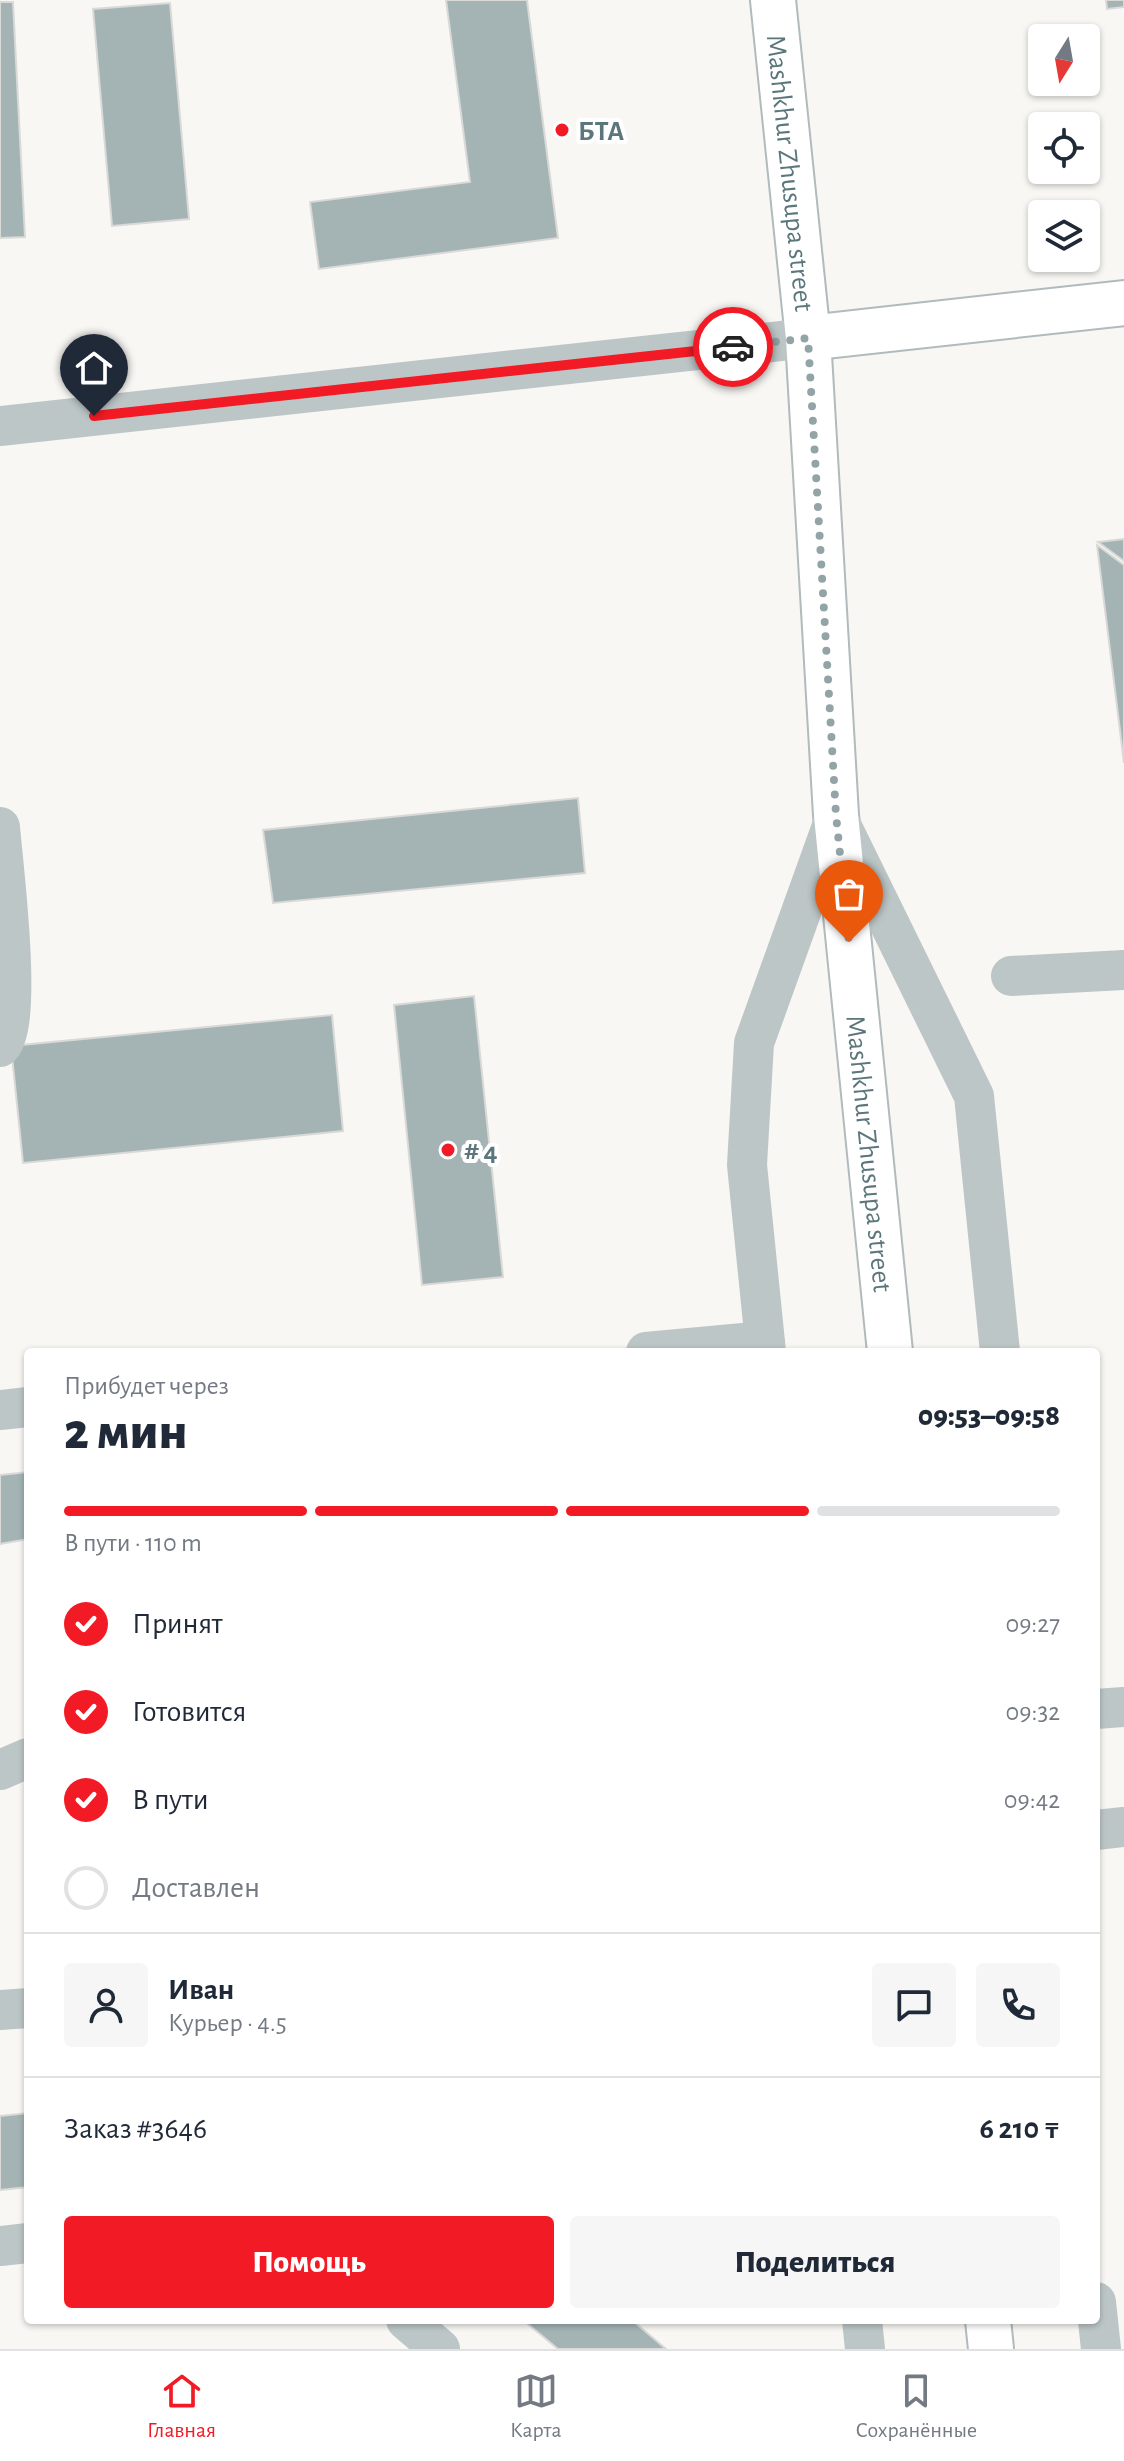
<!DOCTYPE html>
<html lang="ru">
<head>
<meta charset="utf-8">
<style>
	:root { --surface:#fff; --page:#f6f6f7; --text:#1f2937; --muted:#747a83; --line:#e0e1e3; --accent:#f21a24 }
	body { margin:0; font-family:"Alegreya Sans",sans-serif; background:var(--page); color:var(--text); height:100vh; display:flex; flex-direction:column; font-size:30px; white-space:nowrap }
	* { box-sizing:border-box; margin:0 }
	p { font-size:26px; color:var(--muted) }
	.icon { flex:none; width:44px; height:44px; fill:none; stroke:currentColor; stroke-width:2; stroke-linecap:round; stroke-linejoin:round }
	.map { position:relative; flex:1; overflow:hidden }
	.sheet { position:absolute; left:24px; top:1348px; width:1076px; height:976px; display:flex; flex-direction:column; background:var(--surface); border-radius:8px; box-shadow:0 2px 6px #0004 }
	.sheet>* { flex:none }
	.needle { width:52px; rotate:191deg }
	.fabs { position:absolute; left:1028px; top:24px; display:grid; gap:16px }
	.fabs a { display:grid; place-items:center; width:72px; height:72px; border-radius:8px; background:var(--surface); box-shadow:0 2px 6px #0004; font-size:40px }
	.pin { position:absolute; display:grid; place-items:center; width:68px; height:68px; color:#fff; margin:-82px -34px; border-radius:50% 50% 50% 0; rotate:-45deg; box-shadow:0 0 8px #0007 }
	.pin .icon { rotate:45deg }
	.courier { position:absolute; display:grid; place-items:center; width:80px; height:80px; margin:-40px; border:6px solid #f21a24; border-radius:50%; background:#fff; color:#222; box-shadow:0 2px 10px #0007 }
	.summary em { font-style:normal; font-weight:800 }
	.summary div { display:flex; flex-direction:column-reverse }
	.summary { display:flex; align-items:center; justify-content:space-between; height:136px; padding:0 40px }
	h1 { font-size:52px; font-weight:800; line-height:60px }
	.bar { display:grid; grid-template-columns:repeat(4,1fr); gap:12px 8px; align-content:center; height:96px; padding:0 40px }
	.bar i { height:10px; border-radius:6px; background:var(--line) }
	.bar .selected { background:var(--accent) }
	.bar p { grid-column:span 4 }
	.line { display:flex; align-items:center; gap:20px; padding:0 40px; border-top:2px solid var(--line) }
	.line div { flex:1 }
	.round { display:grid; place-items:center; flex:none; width:84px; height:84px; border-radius:8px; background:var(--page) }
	ol { padding:0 40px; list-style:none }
	li { display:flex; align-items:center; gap:24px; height:88px }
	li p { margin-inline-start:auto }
	li .icon { padding:8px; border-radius:50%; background:var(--accent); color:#fff; stroke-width:4 }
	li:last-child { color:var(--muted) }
	li i { width:44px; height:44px; border:4px solid var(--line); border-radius:50% }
	.cta { display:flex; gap:16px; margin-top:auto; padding:16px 40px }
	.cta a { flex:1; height:92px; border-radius:8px; background:var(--accent); color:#fff; font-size:32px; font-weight:800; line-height:92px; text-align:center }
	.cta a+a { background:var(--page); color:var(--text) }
	.tab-bar { display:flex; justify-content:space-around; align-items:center; height:112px; border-top:2px solid var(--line); background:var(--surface); font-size:22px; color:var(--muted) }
	.tab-bar a { display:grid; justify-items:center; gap:4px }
	.tab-bar .selected { color:var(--accent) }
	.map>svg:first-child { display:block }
	.building { fill:#a4b4b5; stroke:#d9d9d7; stroke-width:2 }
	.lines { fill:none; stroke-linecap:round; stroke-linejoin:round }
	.major-casing { stroke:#b1babc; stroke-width:48 }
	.minor { stroke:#bdc6c7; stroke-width:40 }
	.major { stroke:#fff; stroke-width:44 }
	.done { stroke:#93a4a6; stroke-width:8; stroke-dasharray:0 14.4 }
	.route { stroke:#f21a24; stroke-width:10 }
	.poi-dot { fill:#f21a24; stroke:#fff; stroke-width:3 }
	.labels { text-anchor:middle; stroke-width:8; stroke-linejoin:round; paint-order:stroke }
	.poi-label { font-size:28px; font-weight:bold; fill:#5c777c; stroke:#fff; text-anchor:start }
	.street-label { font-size:28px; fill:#5c777c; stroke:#fff }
</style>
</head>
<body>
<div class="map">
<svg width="1124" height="2349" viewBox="0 0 1124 2349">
	<rect width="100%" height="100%" fill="#f8f7f4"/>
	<path class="building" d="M446,0H527L558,238L319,269L310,202L470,182Z
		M1106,0H1124V7L1107,9Z
		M0,2H13L25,237L0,238Z
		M170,3L189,219L112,226L93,9Z
		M1124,539V561L1098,542Z
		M1097,545L1124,565V763Z
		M578,798L585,873L273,903L263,830Z
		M474,996L503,1277L422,1285L394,1005Z
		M332,1015L343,1131L23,1163L11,1046Z
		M28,1472V1539L0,1544V1475Z
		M28,2113V2187L0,2190V2116Z
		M523,2320H632L666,2349H558Z"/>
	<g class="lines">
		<defs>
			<g id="major">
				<path id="s1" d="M773,0L808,338L836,815L890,1352"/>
				<path d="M808,338L1124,303"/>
				<path d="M988,2320L991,2349"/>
			</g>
		</defs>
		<use href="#major" class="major-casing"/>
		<path class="minor" d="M0,426L808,338
			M0,827C3,865 24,1026 0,1047
			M1011,976L1124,970
			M646,1352L765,1341
			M766,1352L747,1165L754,1043L836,815L974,1096L1000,1352
			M0,1410L28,1407
			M1096,1709L1124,1707
			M0,1770L28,1758
			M1096,1830L1124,1827
			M0,2010L28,2008
			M0,2246L28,2243
			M1096,2302L1101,2349
			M406,2320L440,2349
			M862,2320L865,2349"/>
		<use href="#major" class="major"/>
	</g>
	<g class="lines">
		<path class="done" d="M733,347L808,338L836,815L849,942"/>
		<path class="route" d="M94,416L733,347"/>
	</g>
	<g class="poi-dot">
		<circle cx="562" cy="130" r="8"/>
		<circle cx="448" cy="1150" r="8"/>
	</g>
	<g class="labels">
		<g class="poi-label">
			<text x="578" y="140">БТА</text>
			<text x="464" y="1160"># 4</text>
		</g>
		<g class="street-label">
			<text dy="10" stroke="none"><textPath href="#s1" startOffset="174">Mashkhur Zhusupa street</textPath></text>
			<text dy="10" stroke="none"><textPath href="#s1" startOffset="1158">Mashkhur Zhusupa street</textPath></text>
		</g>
	</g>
</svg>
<div class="fabs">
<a><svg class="needle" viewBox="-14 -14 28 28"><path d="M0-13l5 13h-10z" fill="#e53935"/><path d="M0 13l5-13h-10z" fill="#747a83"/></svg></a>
<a><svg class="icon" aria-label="locate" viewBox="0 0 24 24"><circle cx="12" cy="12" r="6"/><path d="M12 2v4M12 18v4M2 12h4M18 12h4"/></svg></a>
<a><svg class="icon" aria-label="layers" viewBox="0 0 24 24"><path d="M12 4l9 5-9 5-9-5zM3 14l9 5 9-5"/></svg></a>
</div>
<div class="pin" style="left:849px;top:942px;background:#ea580c"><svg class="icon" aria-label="bag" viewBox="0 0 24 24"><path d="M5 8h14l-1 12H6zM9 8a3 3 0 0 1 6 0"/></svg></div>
<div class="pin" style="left:94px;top:416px;background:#1f2937"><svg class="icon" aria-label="home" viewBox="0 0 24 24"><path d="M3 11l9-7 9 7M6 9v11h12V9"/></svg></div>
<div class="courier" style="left:733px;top:347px"><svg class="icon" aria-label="car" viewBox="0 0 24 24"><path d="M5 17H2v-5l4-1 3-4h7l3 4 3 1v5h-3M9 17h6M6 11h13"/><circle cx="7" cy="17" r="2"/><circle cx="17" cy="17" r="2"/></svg></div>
<section class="sheet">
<div class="summary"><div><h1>2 мин</h1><p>Прибудет через</p></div><em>09:53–09:58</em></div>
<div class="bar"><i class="selected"></i><i class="selected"></i><i class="selected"></i><i></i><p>В пути · 110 m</p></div>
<ol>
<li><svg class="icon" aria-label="check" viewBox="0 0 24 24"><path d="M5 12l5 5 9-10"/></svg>Принят<p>09:27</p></li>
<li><svg class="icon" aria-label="check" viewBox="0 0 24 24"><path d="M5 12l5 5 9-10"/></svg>Готовится<p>09:32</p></li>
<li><svg class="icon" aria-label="check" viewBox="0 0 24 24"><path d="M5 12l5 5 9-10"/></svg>В пути<p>09:42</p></li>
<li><i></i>Доставлен</li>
</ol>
<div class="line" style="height:144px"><a class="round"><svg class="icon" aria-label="person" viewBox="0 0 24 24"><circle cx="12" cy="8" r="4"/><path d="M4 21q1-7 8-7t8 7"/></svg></a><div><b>Иван</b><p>Курьер · 4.5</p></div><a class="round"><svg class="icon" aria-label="chat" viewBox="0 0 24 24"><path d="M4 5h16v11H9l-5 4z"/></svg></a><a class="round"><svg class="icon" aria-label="phone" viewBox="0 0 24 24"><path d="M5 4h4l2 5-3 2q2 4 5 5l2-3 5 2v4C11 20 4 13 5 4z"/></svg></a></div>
<div class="line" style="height:104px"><div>Заказ #3646</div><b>6 210 ₸</b></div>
<div class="cta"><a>Помощь</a><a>Поделиться</a></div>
</section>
</div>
<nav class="tab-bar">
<a class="selected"><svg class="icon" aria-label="home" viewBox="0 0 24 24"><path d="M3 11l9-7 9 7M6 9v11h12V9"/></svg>Главная</a>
<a><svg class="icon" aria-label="map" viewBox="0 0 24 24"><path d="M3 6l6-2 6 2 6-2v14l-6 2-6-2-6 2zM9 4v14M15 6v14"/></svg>Карта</a>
<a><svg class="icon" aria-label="saved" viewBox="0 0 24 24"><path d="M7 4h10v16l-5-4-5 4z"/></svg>Сохранённые</a>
</nav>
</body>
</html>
